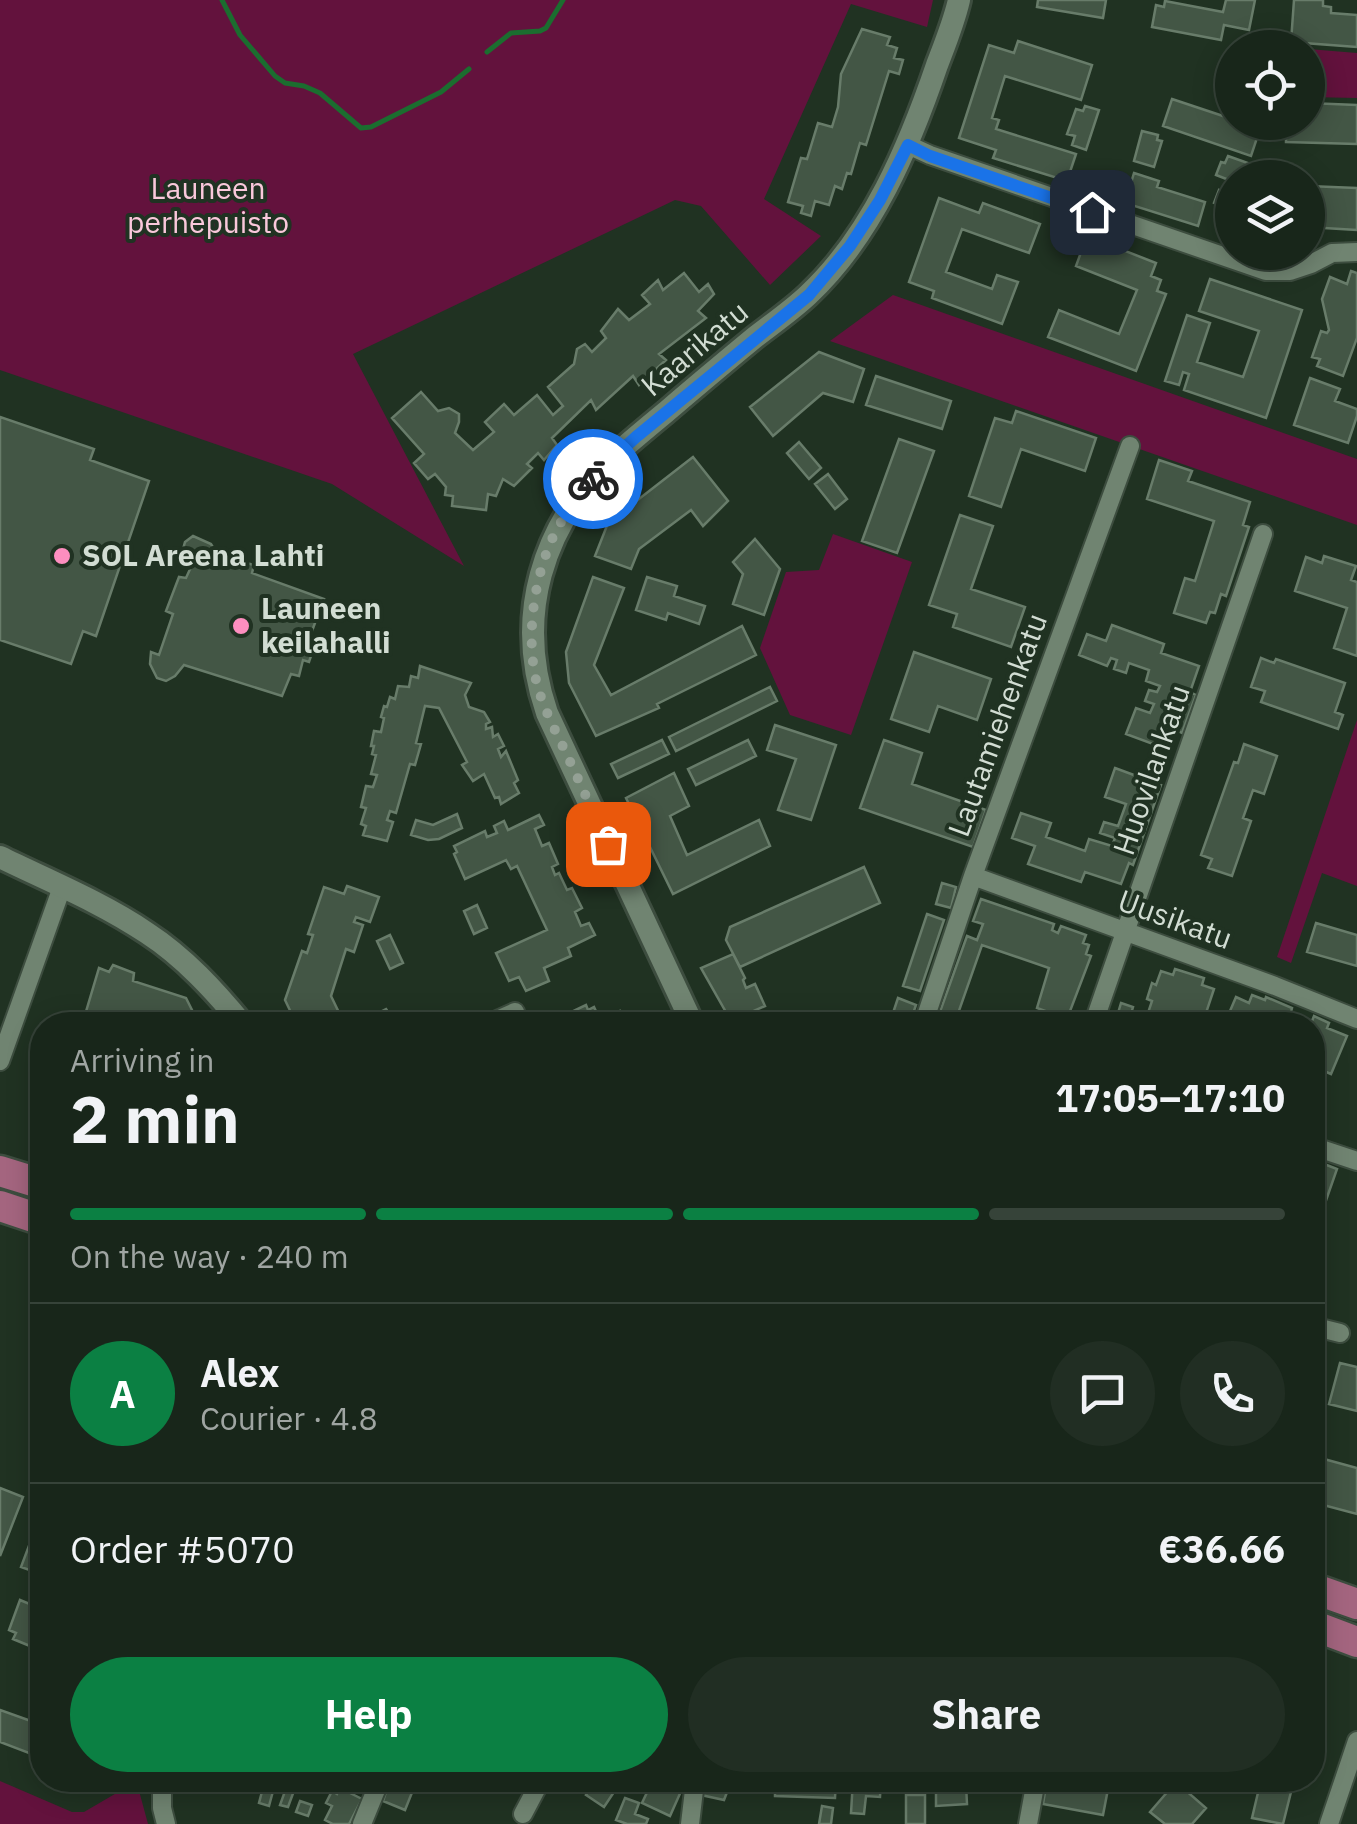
<!DOCTYPE html>
<html lang="en">
<head>
<meta charset="utf-8">
<style>
	:root { --surface:#18261a; --page:#212e23; --text:#f1f3f6; --muted:#9fa5a2; --line:#364339; --accent:#0b8043 }
	body { margin:0; font-family:"IBM Plex Sans",sans-serif; background:var(--page); color:var(--text); height:100vh; display:flex; flex-direction:column; font-size:38px; white-space:nowrap }
	* { box-sizing:border-box; margin:0 }
	p { font-size:32px; color:var(--muted) }
	.icon { flex:none; width:55px; height:55px; fill:none; stroke:currentColor; stroke-width:2; stroke-linecap:round; stroke-linejoin:round }
	.map { position:relative; flex:1; overflow:hidden }
	.details { position:absolute; left:30px; top:1012px; width:1295px; height:780px; display:flex; flex-direction:column; background:var(--surface); border-radius:40px; box-shadow:0 5px 25px #0003,0 0 0 2px var(--line) }
	.details>* { flex:none }
	.tools { position:absolute; left:1215px; top:30px; display:grid; gap:20px }
	.tools a { display:grid; place-items:center; width:110px; height:110px; border-radius:50%; background:var(--surface); box-shadow:0 5px 25px #0003,0 0 0 2px var(--line); font-size:50px }
	.pin { position:absolute; display:grid; place-items:center; width:85px; height:85px; color:#fff; margin:-42px; border-radius:20px; box-shadow:0 5px 15px #0006 }
	.courier { position:absolute; display:grid; place-items:center; width:100px; height:100px; margin:-50px; border:8px solid #1a73e8; border-radius:50%; background:#fff; color:#222; box-shadow:0 2px 12px #0007 }
	.overview em { font-style:normal; font-weight:700 }
	.overview div { display:flex; flex-direction:column-reverse }
	.overview { display:flex; align-items:center; justify-content:space-between; height:170px; padding:0 40px }
	h1 { font-size:65px; font-weight:700; line-height:75px }
	.bar { display:grid; grid-template-columns:repeat(4,1fr); gap:15px 10px; align-content:center; height:120px; padding:0 40px }
	.bar i { height:12px; border-radius:8px; background:var(--line) }
	.bar .on { background:var(--accent) }
	.bar p { grid-column:span 4 }
	.line { display:flex; align-items:center; gap:25px; padding:0 40px; border-top:2px solid var(--line) }
	.line div { flex:1 }
	.round { display:grid; place-items:center; flex:none; width:105px; height:105px; border-radius:52px; background:var(--page) }
	.cta { display:flex; gap:20px; margin-top:auto; padding:20px 40px }
	.cta a { flex:1; height:115px; border-radius:60px; background:var(--accent); color:#fff; font-size:40px; font-weight:700; line-height:115px; text-align:center }
	.cta a+a { background:var(--page); color:var(--text) }
	.map>svg:first-child { display:block }
	.green { fill:#63123d }
	.lines { fill:none; stroke-linecap:round; stroke-linejoin:round }
	.stream { stroke:#1b6d2f; stroke-width:5 }
	.building { fill:#435645; stroke:#687c6a; stroke-width:2.5 }
	.minor-casing { stroke:#3d4d3f; stroke-width:22 }
	.tertiary-casing { stroke:#3d4d3f; stroke-width:28 }
	.primary-casing { stroke:#3d4d3f; stroke-width:35 }
	.minor { stroke:#708471; stroke-width:18 }
	.tertiary { stroke:#708471; stroke-width:22 }
	.primary { stroke:#a4657f; stroke-width:30 }
	.done { stroke:#94a195; stroke-width:10; stroke-dasharray:0 18 }
	.route { stroke:#1a73e8; stroke-width:12 }
	.poi-dot { fill:#fd8ebf; stroke:#203222; stroke-width:4 }
	.labels { text-anchor:middle; stroke-width:8; stroke-linejoin:round; paint-order:stroke }
	.park-label { font-size:30px; fill:#fac8db; stroke:#203222 }
	.street-label { font-size:30px; fill:#d2ddd3; stroke:#203222 }
	.poi-label { font-size:30px; font-weight:bold; fill:#d2ddd3; stroke:#203222; text-anchor:start }
</style>
</head>
<body>
<div class="map">
<svg width="1357" height="1824" viewBox="0 0 1357 1824">
	<rect width="100%" height="100%" fill="#203222"/>
	<path class="green" d="M0,0H933L927,27L851,4L764,199L821,236L770,285L701,206L675,200L353,354L464,566L332,484L0,370Z
		M1308,49L1357,53V98L1308,97Z
		M893,295L1357,459V525L830,341Z
		M833,534L912,562L851,735L790,715L760,648L786,572L819,570Z
		M1357,720V886L1322,873L1291,963L1277,957Z
		M0,1781L72,1812H84L132,1784L138,1787L148,1824H0Z"/>
	<g class="lines">
		<path class="stream" d="M222,0L240,35L275,76L285,83L304,86L320,93L361,128L371,127L441,92L469,69
			M487,52L511,33L540,31L546,28L563,0"/>
	</g>
	<path class="building" d="M1038,0H1106L1103,18L1037,7Z
		M1226,0H1255L1249,30L1224,25L1221,40L1152,27L1156,5L1164,7L1165,1L1223,12Z
		M1294,0H1323V6L1331,7V13L1357,15V47L1291,42Z
		M862,29L890,37L887,45L897,48L894,58L903,60L899,74L889,71L866,145L860,143L851,174L847,173L842,189L835,186L829,205L815,201L811,216L801,213L803,206L788,202L801,158L807,159L818,123L832,127L838,107L841,74Z
		M1018,41L1092,65L1081,100L1005,76L992,118L999,120L996,129L1076,154L1067,181L993,158L996,150L959,138L989,45L1014,53Z
		M1172,99L1232,119V122H1242L1260,129L1251,156L1163,126Z
		M1308,103L1357,105V144L1286,142V122H1308Z
		M1085,106L1099,110L1086,150L1072,145L1075,136L1067,134L1076,109L1083,111Z
		M1142,131L1158,135L1157,140L1162,141L1154,167L1134,161Z
		M1228,156L1259,167L1255,178H1232V220L1217,214L1220,206L1214,203L1219,190L1224,192L1229,180L1216,175L1221,162L1225,163Z
		M1134,173L1159,181L1157,187L1205,202L1198,226L1125,203Z
		M1308,186L1357,188V230L1308,227Z
		M939,198L979,213L983,203L1040,224L1029,253L962,229L946,272L992,289L997,275L1018,282L1002,324L932,298L934,291L909,282Z
		M1087,236L1156,263L1151,276L1161,280L1157,291L1166,294L1136,371L1048,337L1059,310L1119,334L1137,290L1076,266Z
		M1351,271L1357,273V338L1343,376L1317,366L1320,359L1312,357L1321,331L1327,333L1329,330L1322,299L1330,277L1347,284Z
		M684,273L699,292L708,284L714,294L698,311L706,318L659,354L666,360L639,385L633,376L596,410L591,400L552,438L557,445L544,460L538,453L527,464L532,468L514,486L503,479L496,496L488,494L486,510L452,506L453,496L445,495L446,487L435,474L428,479L414,463L424,454L392,418L421,392L438,411L449,408L459,414V422L455,433L473,450L494,432L485,422L504,404L514,415L537,395L553,415L563,406L548,387L574,364L577,349L585,344L592,352L606,338L601,331L618,309L629,320L650,304L642,295L658,280L663,290Z
		M1210,279L1302,310L1266,418L1184,390L1189,374L1183,372L1179,385L1165,381L1187,315L1210,323L1197,362L1243,377L1259,331L1199,311Z
		M819,352L864,369L853,402L823,393L773,436L750,407Z
		M876,376L951,401L942,429L866,405Z
		M1310,378L1340,389L1335,401L1357,409V416L1348,443L1294,425Z
		M1016,411L1096,438L1085,471L1021,449L1001,507L969,496L995,418L1012,423Z
		M0,417L94,449L90,460L149,481L96,636L83,631L71,664L0,640Z
		M899,439L934,451L897,553L862,541Z
		M799,442L821,468L809,479L787,453Z
		M693,457L728,501L703,526L691,510L639,549L631,569L595,556L608,523Z
		M1159,460L1192,471L1188,481L1250,502L1243,525L1249,527L1226,596L1221,594L1215,613L1210,612L1206,623L1174,613L1185,578L1195,581L1214,521L1147,499Z
		M828,474L847,499L835,509L815,484Z
		M960,515L993,526L971,589L1025,607L1011,647L953,627L957,614L929,605Z
		M193,536L211,544L218,556L254,565L252,573L324,599L309,639L316,641L309,662L303,660L299,676L291,674L282,696L184,665L175,676L166,681L157,678L150,664L151,652L159,655L173,614L166,611L179,577L186,578L191,567L180,560L185,542Z
		M755,539L780,569L764,615L733,604L743,574L733,562Z
		M1324,556L1356,566L1351,580L1357,582V656L1334,648L1347,608L1295,591L1306,557L1322,563Z
		M593,577L624,588L594,665L611,695L742,626L756,655L657,704L659,708L596,736L569,683L566,652Z
		M647,577L677,586L674,596L705,606L699,624L668,613L666,620L636,610Z
		M1112,625L1164,644L1161,653L1199,666L1190,692L1196,695L1182,733L1176,730L1169,750L1126,734L1136,708L1150,713L1154,704L1145,701L1149,690L1157,692L1160,686L1146,681L1149,670L1129,663L1126,673L1114,669L1117,660L1111,658L1107,666L1079,655L1087,634L1106,641Z
		M914,652L991,679L977,720L938,706L929,732L891,719Z
		M1261,658L1274,663L1276,659L1345,683L1335,712L1343,715L1338,729L1261,702L1265,691L1251,687Z
		M420,666L471,683L465,695L469,707L484,712L490,722L486,724V729L492,727L493,737L498,734L504,746L498,749L501,757L506,751L518,780L514,783L519,793L501,804L499,797L495,798L484,774L473,781L462,765L467,762L439,708L425,706L416,743L421,744L415,765L410,764L396,813L390,811L387,820L393,822L387,841L363,835L366,826L361,824L366,808L361,807L366,786L373,787L377,775L371,774L376,755L372,754L374,746H371L374,731L381,732L384,718L381,717L384,706L387,707L390,697L395,699L398,686L409,687L411,676L418,678Z
		M770,687L777,701L676,751L669,737Z
		M775,725L836,745L811,820L778,810L796,759L767,750Z
		M662,740L669,754L618,778L611,764Z
		M748,740L756,756L696,785L688,769Z
		M884,740L922,753L912,784L986,810L973,847L860,808Z
		M1244,744L1277,756L1264,794L1253,790L1243,818L1251,821L1232,876L1208,868L1212,859L1201,855L1234,762L1238,763Z
		M1115,768L1161,785L1133,865L1129,863L1121,884L1085,872L1081,882L1028,864L1035,846L1012,838L1021,813L1051,823L1046,837L1085,851L1089,839L1112,846L1115,838L1100,833L1104,822L1118,826L1126,804L1105,797Z
		M674,773L689,806L670,816L687,855L759,820L770,846L673,894L626,798Z
		M457,814L462,828L439,839L428,840L411,835L416,820L433,825Z
		M539,815L544,825L535,829L542,846L549,843L558,864L552,867L555,875L559,873L567,890L572,888L582,908L575,912L581,926L589,923L595,935L568,948L571,956L544,968L549,981L526,991L519,977L509,981L496,953L547,930L517,866L511,869L506,860L465,879L454,854L457,852L454,846L485,831L487,837L497,833L494,826L504,821L508,830Z
		M864,867L880,903L740,967L726,940L730,927Z
		M942,883L956,887L951,908L936,904Z
		M347,886L379,897L370,922L356,917L354,922L363,925L354,952L346,949L331,996L345,1025H297L285,1000L302,951L307,953L313,935L308,934L324,887L344,894Z
		M981,899L1054,924L1052,930L1058,933L1061,926L1086,935L1083,943L1089,945L1086,954L1091,956L1067,1019L1037,1008L1049,968L982,945L954,1025L936,1023L967,936L977,940L983,924L973,921Z
		M477,905L487,928L474,934L464,911Z
		M927,914L944,920L920,991L903,986Z
		M1316,923L1357,935V966L1307,952Z
		M390,935L403,963L390,969L377,941Z
		M733,954L745,978L743,980L746,988L755,984L765,1006L731,1021L701,968Z
		M113,965L134,973L133,981L186,998L199,1024L205,1025H82L99,968L109,972Z
		M1175,969L1204,978L1202,985L1214,989L1202,1025L1180,1018L1178,1025H1136L1139,1017L1146,1019L1152,1001L1147,999L1152,983L1156,985L1161,971L1173,975Z
		M1252,995L1265,1000L1266,997L1292,1008L1291,1012L1312,1021L1314,1016L1329,1023L1327,1028L1347,1036L1331,1074L1312,1066V1025H1224L1236,997L1249,1003Z
		M898,998L916,1005L909,1025H889Z
		M1121,1003L1133,1007L1128,1024L1116,1020Z
		M586,1005L588,1010L594,1007L600,1020L620,1011L627,1025H544Z
		M386,1009L390,1015L394,1013L400,1025H355Z
		M1319,1162L1337,1169L1315,1232H1312V1169L1316,1170Z
		M1340,1363L1357,1367V1411L1329,1404Z
		M42,1372V1422L35,1419L38,1410L30,1407Z
		M1313,1456L1357,1468V1514L1312,1502Z
		M0,1488L23,1497L0,1556Z
		M42,1511V1553L35,1572L21,1567Z
		M20,1600L42,1609V1642L33,1639L30,1646L13,1639L16,1633L9,1630Z
		M0,1710L42,1725V1758L0,1742Z
		M265,1780H276L269,1806L259,1803Z
		M289,1780H298L288,1807L280,1805Z
		M390,1780H401L415,1785L405,1810L383,1801Z
		M597,1780H622L604,1807L586,1795Z
		M653,1780H686L670,1816L642,1803Z
		M706,1780H722L721,1785L729,1787L724,1800L701,1795Z
		M775,1780H836L835,1798L775,1796Z
		M853,1780H881L880,1797L866,1796L864,1814L851,1813Z
		M1047,1780L1108,1789L1103,1815L1043,1804Z
		M1261,1780H1294L1283,1824L1252,1818Z
		M1176,1782L1206,1808L1192,1824H1165L1150,1812Z
		M966,1784L967,1804L936,1806V1786Z
		M340,1788L362,1799L349,1824H333L325,1820L332,1806L326,1803L332,1791L337,1794Z
		M906,1795H925V1824H906Z
		M625,1798L639,1803L635,1814L648,1819L646,1824H627L616,1820Z
		M300,1801L312,1805L308,1816L296,1812Z
		M822,1806L833,1808L831,1824H819Z"/>
	<g class="lines">
		<defs>
			<path id="minor" d="M908,145L930,155L1266,271H1290L1311,264L1332,253L1357,252
				M973,876L1275,986L1357,1019
				M486,1025L515,1012
				M923,1025L973,876L1130,446
				M1093,1025L1263,534
				M0,1061L62,887
				M1312,1146L1357,1161
				M1312,1326L1340,1333
				M162,1780V1808L166,1824
				M523,1814L541,1780
				M362,1824L380,1780
				M690,1824L694,1790L698,1780
				M1028,1824L1036,1780
				M1329,1824L1357,1741"/>
			<path id="tertiary" d="M0,857C49,881 101,902 147,933C184,957 215,991 243,1025
				M693,1025L547,713C514,617 541,526 614,456C631,441 649,426 666,412C695,387 725,362 754,338C772,324 791,311 808,295C872,235 909,147 937,65C945,44 954,22 959,0"/>
			<path id="primary" d="M0,1171L42,1184
				M0,1206L42,1220
				M1312,1588L1357,1604
				M1312,1625L1357,1642"/>
		</defs>
		<use href="#minor" class="minor-casing"/>
		<use href="#tertiary" class="tertiary-casing"/>
		<use href="#primary" class="primary-casing"/>
		<use href="#minor" class="minor"/>
		<use href="#tertiary" class="tertiary"/>
		<use href="#primary" class="primary"/>
	</g>
	<g class="lines">
		<path class="done" d="M593,479C578,497 563,516 553,537C533,580 525,642 538,688C545,711 556,732 566,753C580,783 594,814 608,844"/>
		<path class="route" d="M593,479L614,457L636,437L809,295L850,246L880,200L908,145L930,156L1092,212"/>
	</g>
	<g class="poi-dot">
		<circle cx="62" cy="556" r="10"/>
		<circle cx="241" cy="626" r="10"/>
	</g>
	<g class="labels">
		<g class="park-label">
			<text x="208" y="199">Launeen<tspan x="208" dy="34">perhepuisto</tspan></text>
		</g>
		<g class="street-label">
			<text transform="translate(695 349) rotate(-40)" y="10">Kaarikatu</text>
			<text transform="translate(998 725) rotate(-70)" y="10">Lautamiehenkatu</text>
			<text transform="translate(1152 770) rotate(-71)" y="10">Huovilankatu</text>
			<text transform="translate(1175 920) rotate(20)" y="10">Uusikatu</text>
		</g>
		<g class="poi-label">
			<text x="82" y="566">SOL Areena Lahti</text>
			<text x="261" y="619">Launeen<tspan x="261" dy="34">keilahalli</tspan></text>
		</g>
	</g>
</svg>
<div class="tools">
<a><svg class="icon" aria-label="locate" viewBox="0 0 24 24"><circle cx="12" cy="12" r="6"/><path d="M12 2v4M12 18v4M2 12h4M18 12h4"/></svg></a>
<a><svg class="icon" aria-label="layers" viewBox="0 0 24 24"><path d="M12 4l9 5-9 5-9-5zM3 14l9 5 9-5"/></svg></a>
</div>
<div class="pin" style="left:608px;top:844px;background:#ea580c"><svg class="icon" aria-label="bag" viewBox="0 0 24 24"><path d="M5 8h14l-1 12H6zM9 8a3 3 0 0 1 6 0"/></svg></div>
<div class="pin" style="left:1092px;top:212px;background:#1f2937"><svg class="icon" aria-label="home" viewBox="0 0 24 24"><path d="M3 11l9-7 9 7M6 9v11h12V9"/></svg></div>
<div class="courier" style="left:593px;top:479px"><svg class="icon" aria-label="bike" viewBox="0 0 24 24"><circle cx="6" cy="16" r="4"/><circle cx="18" cy="16" r="4"/><path d="M6 16l4-8h5l3 8M10 8l3 8H6M13 5h3"/></svg></div>
<section class="details">
<div class="overview"><div><h1>2 min</h1><p>Arriving in</p></div><em>17:05–17:10</em></div>
<div class="bar"><i class="on"></i><i class="on"></i><i class="on"></i><i></i><p>On the way · 240 m</p></div>
<div class="line" style="height:180px"><b class="round" style="background:var(--accent);color:#fff">A</b><div><b>Alex</b><p>Courier · 4.8</p></div><a class="round"><svg class="icon" aria-label="chat" viewBox="0 0 24 24"><path d="M4 5h16v11H9l-5 4z"/></svg></a><a class="round"><svg class="icon" aria-label="phone" viewBox="0 0 24 24"><path d="M5 4h4l2 5-3 2q2 4 5 5l2-3 5 2v4C11 20 4 13 5 4z"/></svg></a></div>
<div class="line" style="height:130px"><div>Order #5070</div><b>€36.66</b></div>
<div class="cta"><a>Help</a><a>Share</a></div>
</section>
</div>
</body>
</html>
